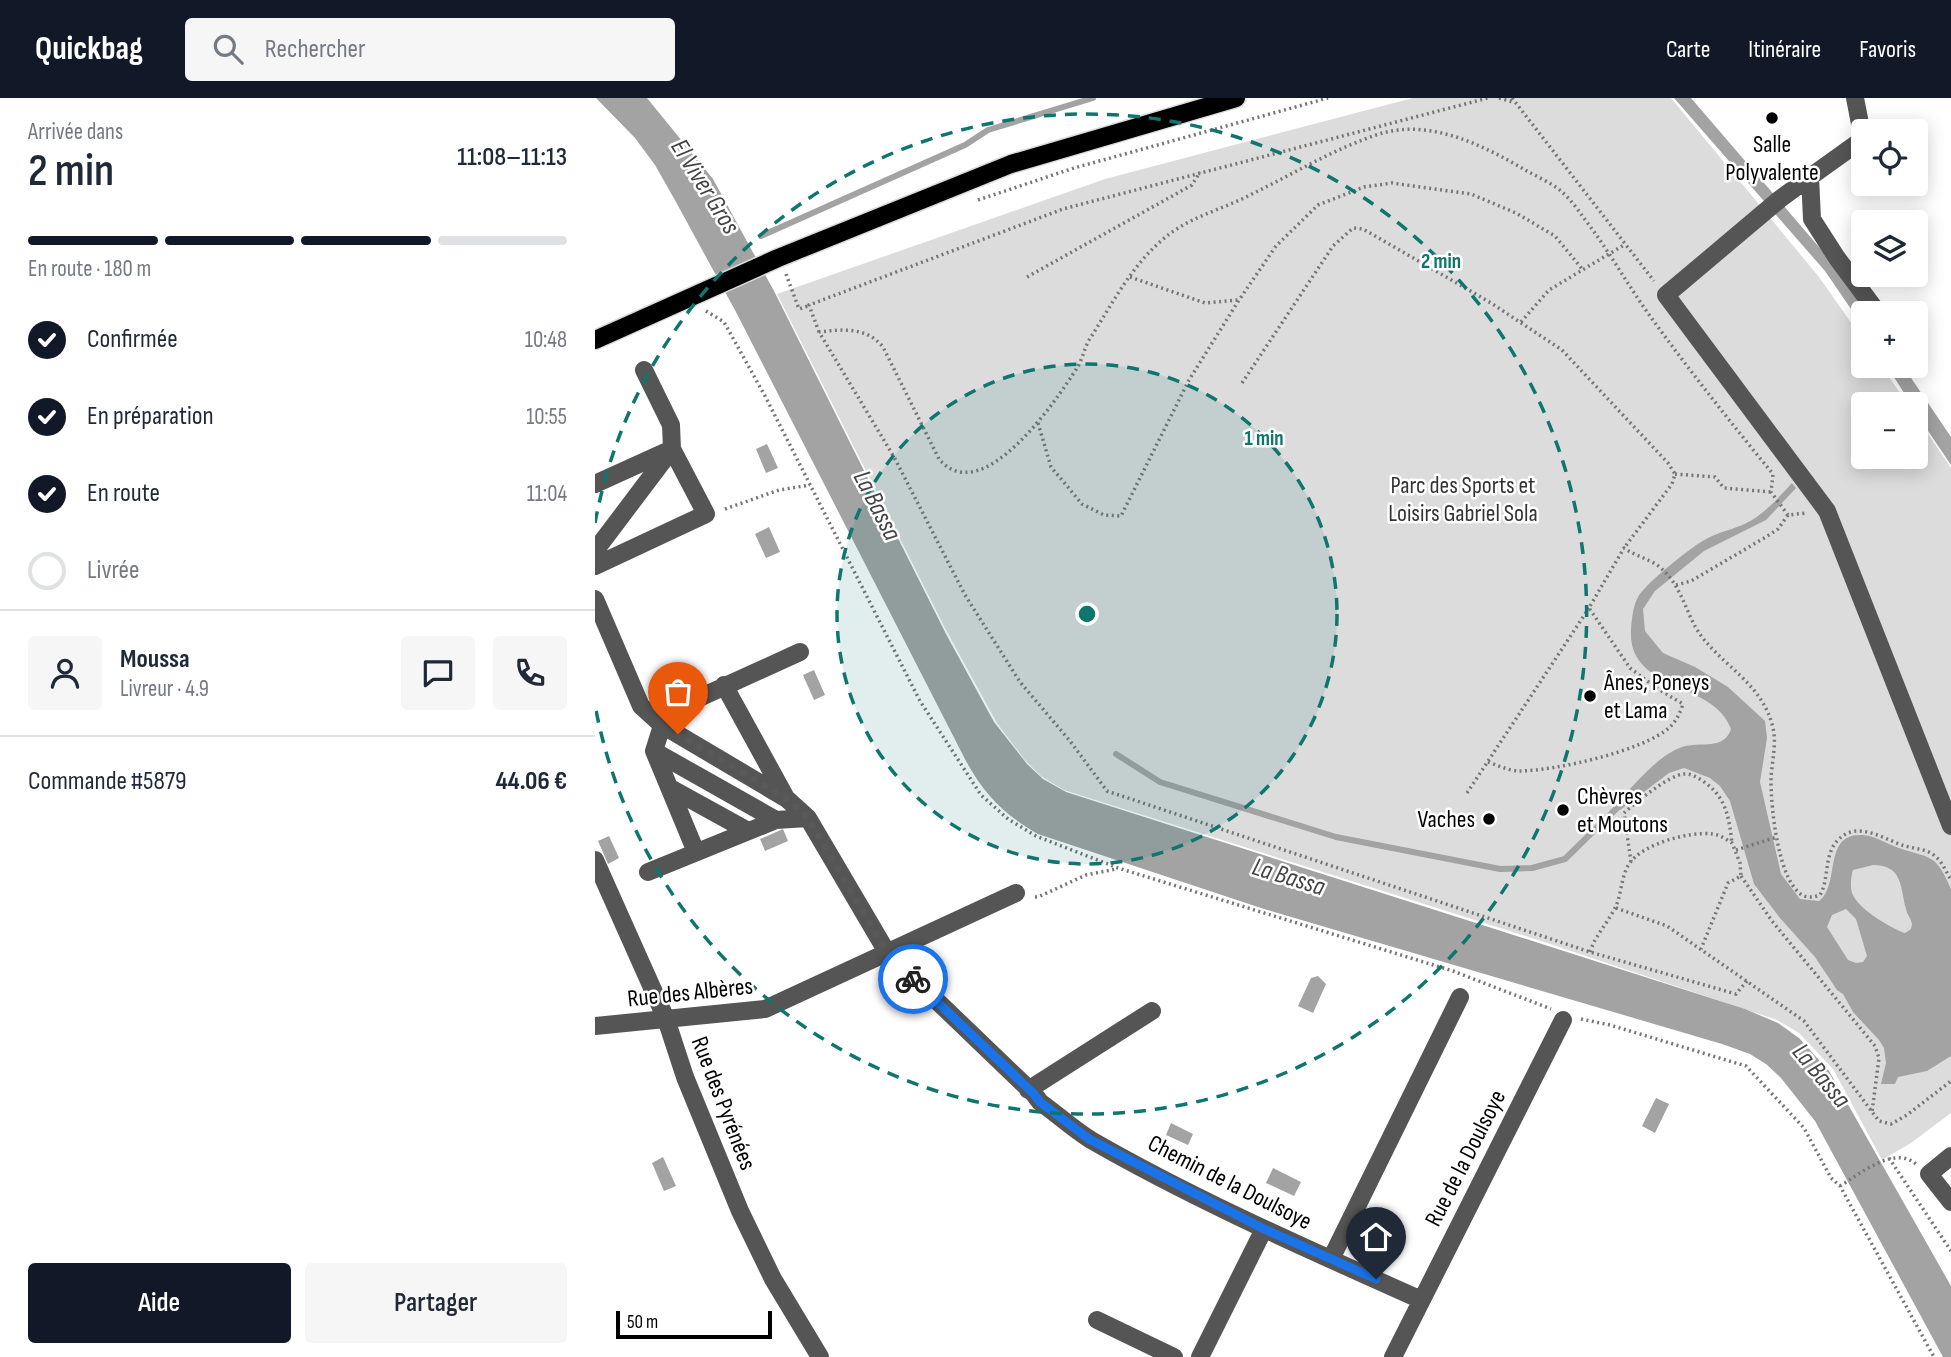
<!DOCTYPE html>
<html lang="fr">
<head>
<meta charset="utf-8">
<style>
	:root { --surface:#fff; --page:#f6f6f7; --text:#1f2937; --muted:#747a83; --line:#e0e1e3; --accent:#111827 }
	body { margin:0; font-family:"Sofia Sans Condensed",sans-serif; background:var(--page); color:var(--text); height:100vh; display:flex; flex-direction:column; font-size:26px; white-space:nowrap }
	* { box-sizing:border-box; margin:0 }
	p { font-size:23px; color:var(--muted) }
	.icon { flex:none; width:38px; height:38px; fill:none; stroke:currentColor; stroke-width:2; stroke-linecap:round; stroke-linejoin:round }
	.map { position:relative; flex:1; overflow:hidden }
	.sheet { display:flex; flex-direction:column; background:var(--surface); width:595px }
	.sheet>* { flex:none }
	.tools { position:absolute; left:1256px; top:21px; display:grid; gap:14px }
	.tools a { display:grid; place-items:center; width:77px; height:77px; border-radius:7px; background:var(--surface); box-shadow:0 4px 18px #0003; font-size:35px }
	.scale { position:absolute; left:21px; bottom:18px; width:156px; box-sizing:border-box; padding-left:7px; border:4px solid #000; border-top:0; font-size:19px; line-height:24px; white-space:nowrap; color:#000; -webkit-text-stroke:5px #fff; paint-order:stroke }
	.pin { position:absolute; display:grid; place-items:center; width:60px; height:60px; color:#fff; margin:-72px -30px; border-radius:50% 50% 50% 0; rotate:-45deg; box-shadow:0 0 7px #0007 }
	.pin .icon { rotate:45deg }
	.courier { position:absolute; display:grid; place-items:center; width:70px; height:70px; margin:-35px; border:5px solid #1a73e8; border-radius:50%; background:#fff; color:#222; box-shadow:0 2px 9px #0007 }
	.head em { font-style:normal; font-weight:600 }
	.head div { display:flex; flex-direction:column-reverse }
	.head { display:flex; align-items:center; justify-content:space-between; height:119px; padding:0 28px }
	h1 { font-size:46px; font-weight:600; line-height:52px }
	.bar { display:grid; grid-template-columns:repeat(4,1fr); gap:10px 7px; align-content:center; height:84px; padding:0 28px }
	.bar i { height:9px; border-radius:5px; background:var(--line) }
	.bar .selected { background:var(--accent) }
	.bar p { grid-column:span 4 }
	.line { display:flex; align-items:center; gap:18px; padding:0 28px; border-top:2px solid var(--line) }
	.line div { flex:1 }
	.round { display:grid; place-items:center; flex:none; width:74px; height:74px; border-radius:7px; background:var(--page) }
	ol { padding:0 28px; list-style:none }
	li { display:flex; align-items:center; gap:21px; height:77px }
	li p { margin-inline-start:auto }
	li .icon { padding:7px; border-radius:50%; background:var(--accent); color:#fff; stroke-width:4 }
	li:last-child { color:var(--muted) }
	li i { width:38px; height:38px; border:4px solid var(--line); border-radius:50% }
	.button { display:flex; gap:14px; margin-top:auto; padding:14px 28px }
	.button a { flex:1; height:80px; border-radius:7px; background:var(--accent); color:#fff; font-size:28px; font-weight:600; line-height:80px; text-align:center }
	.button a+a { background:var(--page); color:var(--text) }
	header { display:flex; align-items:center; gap:42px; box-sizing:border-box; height:98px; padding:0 35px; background:var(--accent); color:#fff }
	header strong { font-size:33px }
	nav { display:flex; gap:38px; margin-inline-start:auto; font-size:24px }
	.search { width:490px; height:63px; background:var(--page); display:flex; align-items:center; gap:18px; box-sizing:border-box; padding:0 24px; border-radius:7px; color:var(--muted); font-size:26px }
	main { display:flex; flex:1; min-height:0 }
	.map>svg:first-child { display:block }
	.green { fill:#dcdcdc }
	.water { fill:#a3a3a3; fill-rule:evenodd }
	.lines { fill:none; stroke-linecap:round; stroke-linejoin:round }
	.stream { stroke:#a3a3a3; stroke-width:6 }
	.major-casing { stroke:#dbdbdb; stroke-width:21 }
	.path { stroke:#777; stroke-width:3.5; stroke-dasharray:2 3.5; stroke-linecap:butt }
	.minor { stroke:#555; stroke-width:18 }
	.major { stroke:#000; stroke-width:18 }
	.done { stroke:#595959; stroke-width:7; stroke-dasharray:0 12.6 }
	.route { stroke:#1a73e8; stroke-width:9 }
	.ring { fill:none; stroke:#0f766e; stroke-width:3.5; stroke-dasharray:12 9 }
	.poi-dot { fill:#000; stroke:#fff; stroke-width:2.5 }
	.labels { text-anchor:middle; stroke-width:5; stroke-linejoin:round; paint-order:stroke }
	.poi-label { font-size:24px; fill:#000; stroke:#fff; text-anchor:start }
	.park-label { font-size:24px; fill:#333; stroke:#fff }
	.street-label { font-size:24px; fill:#000; stroke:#fff }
	.water-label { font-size:26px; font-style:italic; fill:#444; stroke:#fff }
	.centre { fill:#0f766e; stroke:#fff; stroke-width:3.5 }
	.ring-label { font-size:21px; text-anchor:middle; font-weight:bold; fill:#0f766e; stroke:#fff; stroke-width:5; stroke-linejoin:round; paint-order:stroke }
</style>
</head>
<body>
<header>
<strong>Quickbag</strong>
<div class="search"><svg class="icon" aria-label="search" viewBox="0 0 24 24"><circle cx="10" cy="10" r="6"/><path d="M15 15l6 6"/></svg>Rechercher</div>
<nav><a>Carte</a><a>Itinéraire</a><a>Favoris</a></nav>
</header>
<main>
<section class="sheet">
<div class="head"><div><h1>2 min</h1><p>Arrivée dans</p></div><em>11:08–11:13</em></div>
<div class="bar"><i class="selected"></i><i class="selected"></i><i class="selected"></i><i></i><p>En route · 180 m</p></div>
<ol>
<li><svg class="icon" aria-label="check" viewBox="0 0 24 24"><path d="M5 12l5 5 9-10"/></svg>Confirmée<p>10:48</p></li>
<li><svg class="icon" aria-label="check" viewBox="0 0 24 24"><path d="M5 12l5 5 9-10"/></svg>En préparation<p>10:55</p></li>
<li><svg class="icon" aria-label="check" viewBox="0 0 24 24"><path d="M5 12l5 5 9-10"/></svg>En route<p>11:04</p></li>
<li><i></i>Livrée</li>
</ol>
<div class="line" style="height:126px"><a class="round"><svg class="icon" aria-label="person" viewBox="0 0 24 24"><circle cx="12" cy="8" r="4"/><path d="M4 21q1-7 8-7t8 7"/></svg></a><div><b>Moussa</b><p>Livreur · 4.9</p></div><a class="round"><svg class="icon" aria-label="chat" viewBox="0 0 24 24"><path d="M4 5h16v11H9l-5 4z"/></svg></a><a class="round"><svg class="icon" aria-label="phone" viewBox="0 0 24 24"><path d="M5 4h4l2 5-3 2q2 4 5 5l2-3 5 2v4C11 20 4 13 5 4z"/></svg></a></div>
<div class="line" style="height:91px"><div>Commande #5879</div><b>44.06 €</b></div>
<div class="button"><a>Aide</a><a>Partager</a></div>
</section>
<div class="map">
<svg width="1356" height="1259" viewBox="0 0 1356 1259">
	<rect width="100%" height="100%" fill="#fff"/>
	<path class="green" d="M818,0H1076L1224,179L1269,243V268H1286L1313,306H1269V359H1321V318L1356,370V1015L1316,1045L1287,1062L1238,971L1204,935L1182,922L946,843L469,692L446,678L429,661L402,625L350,530L182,196L510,81Z"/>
	<path class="water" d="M1,0H52L118,81L179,193L351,536L399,624L432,666L448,681L471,694L1150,911L1183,925L1204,940L1234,973L1356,1188V1259H1348L1220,1023L1186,980L1171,966L1155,956L1127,946L669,811L443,736C408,716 390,697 371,663L141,214L81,104L60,67L40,40Z
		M1079,0H1096L1236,163L1275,215H1269V230L1230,173Z
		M1292,268H1308L1356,339V367L1321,315V306H1316Z
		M172,346L183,370L171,375L161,351Z
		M1197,385L1201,390L1171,422L1109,453L1060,493L1048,511L1050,533L1068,555L1100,569L1133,589L1170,623L1172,640L1165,684L1186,776L1205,801L1224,803C1246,786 1227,734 1268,737C1281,738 1292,746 1304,750C1337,761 1341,756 1356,791V958L1332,973L1303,979L1300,986H1286L1291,965L1289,950L1284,942L1258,914L1248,896L1242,892L1220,859L1185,820L1159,786L1135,703L1125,688L1115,680L1089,670L1074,675L1025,712L1023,703C1042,685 1062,658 1087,649C1105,643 1129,653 1136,631C1119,582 1032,595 1036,531C1037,520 1038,508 1043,499C1051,485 1098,447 1113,440C1127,433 1144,430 1157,422C1173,412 1185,398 1197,385ZM1278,767C1308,767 1305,789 1311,811C1312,817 1316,820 1317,826L1316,831L1310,835C1295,830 1262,810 1257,795C1255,788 1256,779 1258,772ZM1251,811L1261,821L1272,858L1268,864L1261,865L1253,862L1232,829L1237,817Z
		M174,429L185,454L171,460L160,436Z
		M219,572L230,597L219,602L208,577Z
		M188,731L193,743L170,753L165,741Z
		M14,738L24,760L13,766L3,743Z
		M723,878L731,886L718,915L703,908L716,880Z
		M1061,1000L1074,1006L1060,1035L1047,1028Z
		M576,1025L598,1036L593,1047L571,1037Z
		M68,1059L81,1088L69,1093L57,1065Z
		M678,1070L706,1084L699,1098L671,1085Z"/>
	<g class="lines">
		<path class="stream" d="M166,138L370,47L393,32L498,0
			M521,656L565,684L741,739L905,771L937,770L970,761L1024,708"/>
		<defs>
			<path id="major" d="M0,242L183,160L416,66L641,0"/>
		</defs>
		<use href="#major" class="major-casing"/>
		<path class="path" d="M904,0L918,4
			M917,0L1059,183
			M383,102L479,70L733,0
			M191,176L204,211L213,208
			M432,179L597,87L605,74
			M535,179L610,205L643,202
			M111,213L129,224L170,298L325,603L386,697L413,721L441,738L523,770L858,873L956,911
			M926,224L954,192L1029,147
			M224,234L214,207L468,111L893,0
			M647,285L738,148L758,130L768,131L896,205L967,252L1073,365L1080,376L1077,386L1029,450
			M443,325L456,369L487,406L509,417L526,418L594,282L644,202L681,148L723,107L769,89L797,85L876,96L921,115L960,138L988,172
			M1080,376L1120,379L1129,390L1176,394
			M130,411L184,392L215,387
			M1081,487L1096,483L1171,439L1183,431L1193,417L1212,415
			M893,664C902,667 914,673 924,673C959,673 1049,653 1075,629C1082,622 1085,615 1088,606L1063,591L1035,570L994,510L1029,450C1041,458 1053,461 1062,467C1088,486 1090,517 1107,539C1132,571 1168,587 1178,630C1182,647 1176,667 1176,683C1176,709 1183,786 1209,798C1215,800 1220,799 1225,797C1235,780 1228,756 1244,741C1263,722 1290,742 1310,748C1321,751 1333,751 1341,759C1347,764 1352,775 1356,782
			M872,695L994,510
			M1141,752L1182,739
			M1036,764L1029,715C1040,705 1073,678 1088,676C1097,675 1105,681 1112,686C1132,702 1134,721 1137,745
			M1146,778L1177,823L1280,948L1284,960L1277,1014
			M440,799H443L491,777L521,771
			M1021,810L1072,828L1209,923L1284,1023L1296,1026L1312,1017L1356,983
			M995,854C1000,838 1011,827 1019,812C1027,798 1025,781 1034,766C1047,746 1094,733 1118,736C1125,737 1131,741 1137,745L1145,765L1146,778L1133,785L1106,851
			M1152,883L1141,896L995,854L512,693L475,643L425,584L370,497L299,359L224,234C248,231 272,229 288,249L344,361C387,412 461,303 482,270C488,261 489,249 496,239C517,206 536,169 566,143C592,119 627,112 657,96C698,76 737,52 781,37C833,19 888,47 932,73C943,79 956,85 966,93C974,100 982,110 988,119C1013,151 1032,186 1055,218C1094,272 1136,325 1178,376L1176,394L1193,417
			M986,921L1015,927L1151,968L1209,1030L1236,1080L1245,1088L1339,1259
			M1294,1060L1356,1153
			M1245,1088C1265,1076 1299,1047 1321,1066"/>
		<path class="minor" d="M1260,0L1268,41L1215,79L1217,121L1242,160L1283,215
			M1215,79L1185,101L1071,197L1232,413L1356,728
			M0,386L77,351L111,416L0,468
			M0,453L77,351L76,327L49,272
			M0,501L46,608L67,627L192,701L213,720L293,856L439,996L445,1004C462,1016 478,1031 496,1042C602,1103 715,1152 826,1202
			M129,587L190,698
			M59,653L181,722
			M75,690L153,733
			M101,754L59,653L71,615L205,554
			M0,762L71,921L90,979L145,1113L178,1181L225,1259
			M53,774L181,722L213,720
			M0,928L170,911L421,795
			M433,992L557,913
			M1356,1058L1334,1076L1356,1104
			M736,1161L865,899
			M502,1222L579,1259
			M605,1259L669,1131
			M798,1259L968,922"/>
		<use href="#major" class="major"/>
	</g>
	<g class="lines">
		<path class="done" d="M83,636L192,701L213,720L293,856L318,881"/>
		<path class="route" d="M318,881L439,996L445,1004L494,1041L669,1131L781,1181"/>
	</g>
	<circle cx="492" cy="516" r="250" fill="#0f766e" fill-opacity=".12"/>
	<g class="ring">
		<circle cx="492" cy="516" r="250"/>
		<path d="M0 425A500 500 0 1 1 0 607"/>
	</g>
	<g class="poi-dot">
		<circle cx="1177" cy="20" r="7"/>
		<circle cx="995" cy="598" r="7"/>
		<circle cx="968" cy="712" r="7"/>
		<circle cx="894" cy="721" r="7"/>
	</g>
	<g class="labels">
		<g class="poi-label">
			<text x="1177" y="54" text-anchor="middle">Salle<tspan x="1177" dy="28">Polyvalente</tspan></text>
			<text x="1009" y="592">Ânes, Poneys<tspan x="1009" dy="28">et Lama</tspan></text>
			<text x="982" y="706">Chèvres<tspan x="982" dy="28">et Moutons</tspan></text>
			<text x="880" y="729" text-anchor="end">Vaches</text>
		</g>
		<g class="park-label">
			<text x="868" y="395">Parc des Sports et<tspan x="868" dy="28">Loisirs Gabriel Sola</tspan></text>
		</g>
		<g class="street-label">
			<text transform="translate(95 894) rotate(-6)" y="8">Rue des Albères</text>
			<text transform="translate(129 1005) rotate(69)" y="8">Rue des Pyrénées</text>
			<text transform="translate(870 1060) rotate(-63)" y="8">Rue de la Doulsoye</text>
			<text transform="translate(635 1084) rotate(27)" y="8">Chemin de la Doulsoye</text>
		</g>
		<g class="water-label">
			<text transform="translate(111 88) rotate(58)" y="9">El Viver Gros</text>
			<text transform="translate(283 407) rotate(63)" y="9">La Bassa</text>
			<text transform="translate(694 778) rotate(17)" y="9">La Bassa</text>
			<text transform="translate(1227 977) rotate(50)" y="9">La Bassa</text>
		</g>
	</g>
	<circle cx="492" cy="516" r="10" class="centre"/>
	<g class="ring-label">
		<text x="846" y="170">2 min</text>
		<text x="669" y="347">1 min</text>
	</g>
</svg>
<div class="tools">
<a><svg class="icon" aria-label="locate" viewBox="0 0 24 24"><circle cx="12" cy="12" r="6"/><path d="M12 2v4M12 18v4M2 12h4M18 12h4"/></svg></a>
<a><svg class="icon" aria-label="layers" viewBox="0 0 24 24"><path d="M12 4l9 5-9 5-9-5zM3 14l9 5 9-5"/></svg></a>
<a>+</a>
<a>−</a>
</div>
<div class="scale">50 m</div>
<div class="pin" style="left:83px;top:636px;background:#ea580c"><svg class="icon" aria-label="bag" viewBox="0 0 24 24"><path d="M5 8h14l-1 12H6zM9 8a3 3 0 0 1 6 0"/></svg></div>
<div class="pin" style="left:781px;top:1181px;background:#1f2937"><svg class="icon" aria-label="home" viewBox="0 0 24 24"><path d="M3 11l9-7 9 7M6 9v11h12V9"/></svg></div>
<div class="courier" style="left:318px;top:881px"><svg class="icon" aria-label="bike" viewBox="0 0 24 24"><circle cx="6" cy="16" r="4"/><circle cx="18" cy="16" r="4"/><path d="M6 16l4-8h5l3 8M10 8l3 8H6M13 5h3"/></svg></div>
</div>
</main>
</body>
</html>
